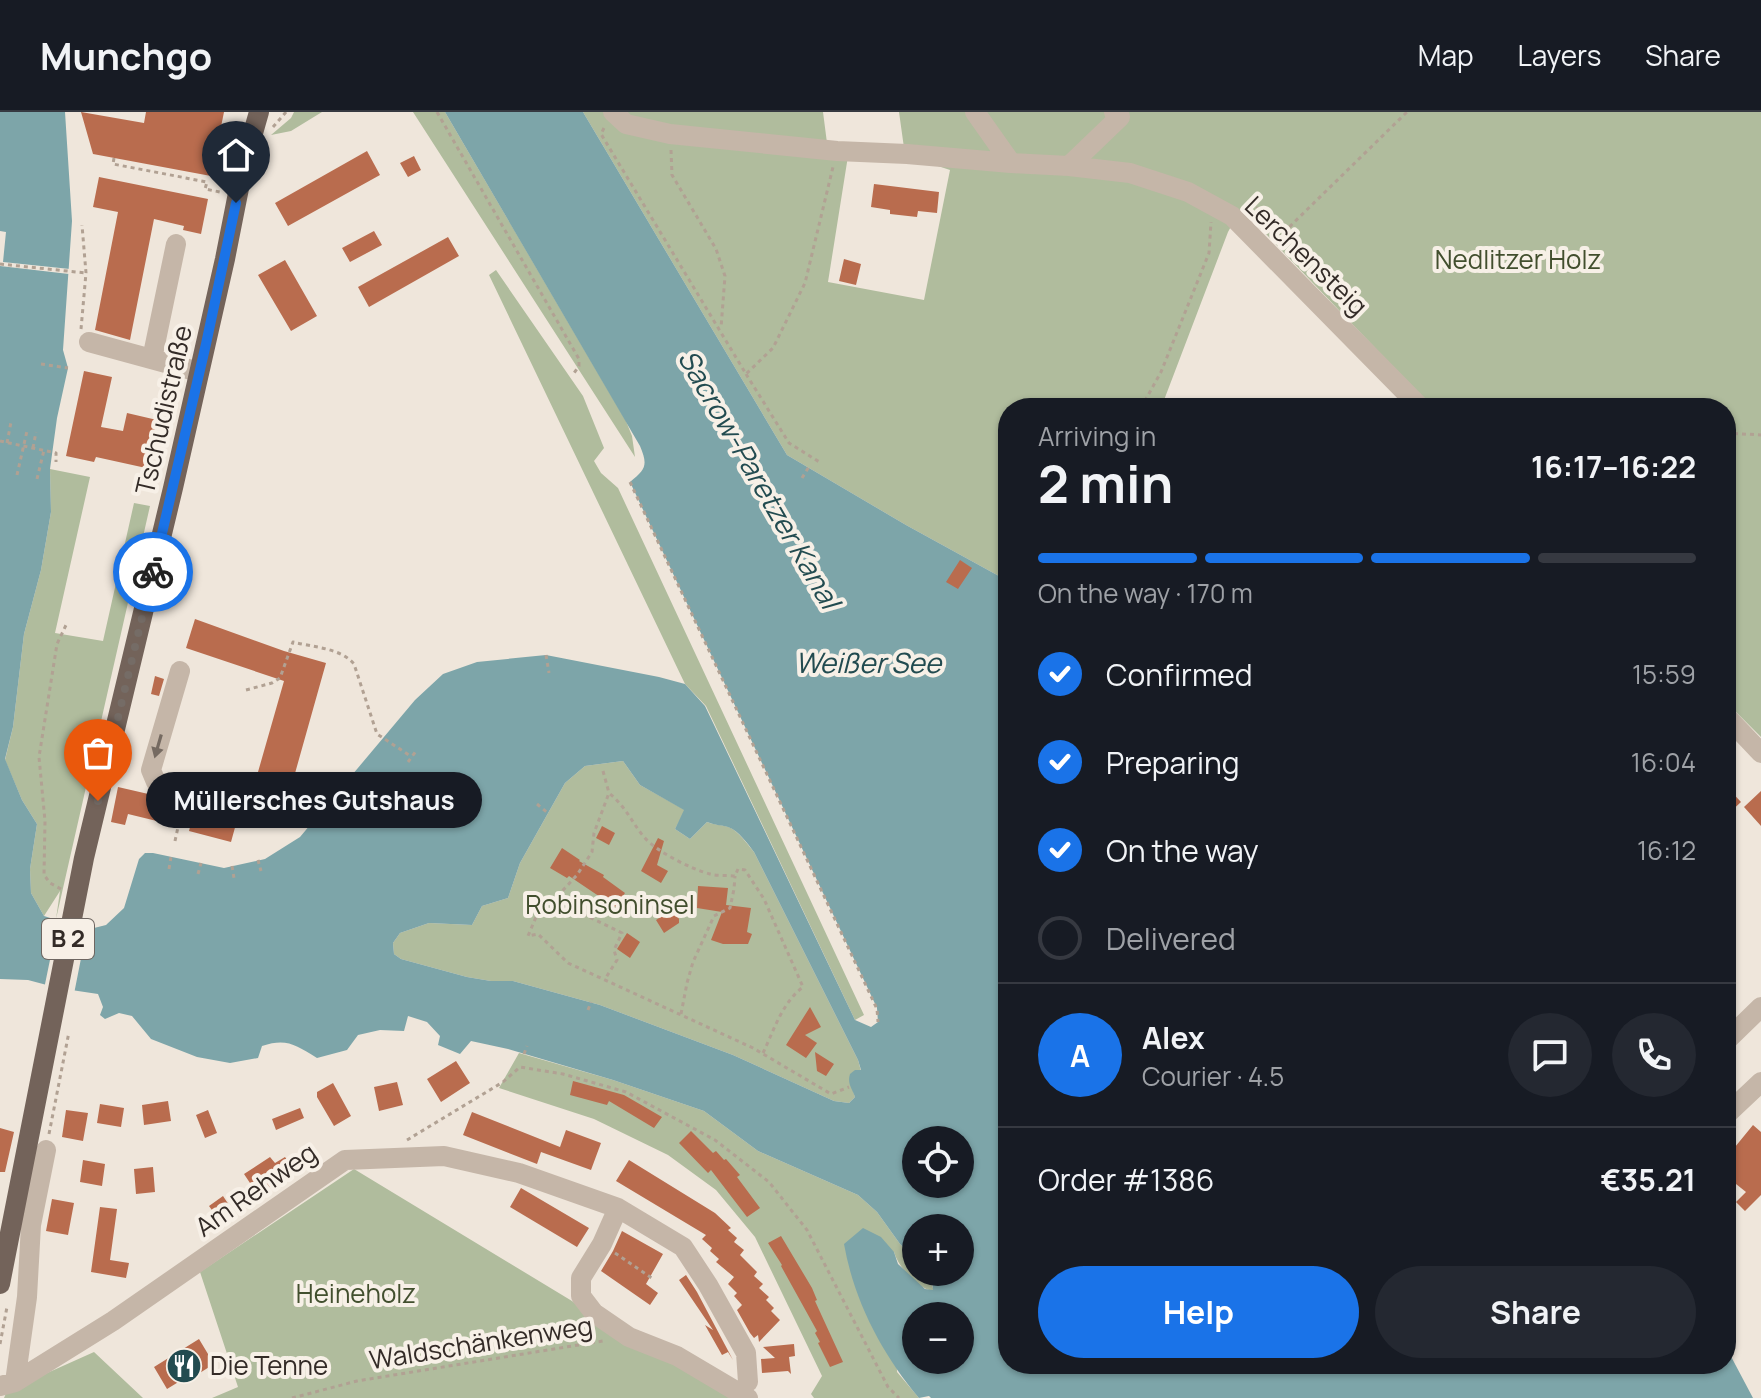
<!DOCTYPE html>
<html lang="en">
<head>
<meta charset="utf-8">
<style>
	:root { --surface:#171b24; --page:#242831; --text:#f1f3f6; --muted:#9ea1a6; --line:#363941; --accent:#1a73e8 }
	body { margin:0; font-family:Manrope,sans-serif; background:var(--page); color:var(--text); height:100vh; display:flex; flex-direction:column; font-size:30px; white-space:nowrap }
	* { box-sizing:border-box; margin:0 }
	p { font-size:26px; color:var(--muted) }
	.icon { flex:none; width:44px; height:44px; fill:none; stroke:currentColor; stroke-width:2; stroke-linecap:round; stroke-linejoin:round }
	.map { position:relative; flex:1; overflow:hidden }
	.sheet { position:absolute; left:998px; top:286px; width:738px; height:976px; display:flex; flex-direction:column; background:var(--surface); border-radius:32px; box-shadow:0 2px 6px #0004 }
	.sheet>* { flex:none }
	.fabs { position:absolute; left:902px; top:1014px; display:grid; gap:16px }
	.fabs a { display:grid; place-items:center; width:72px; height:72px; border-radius:50%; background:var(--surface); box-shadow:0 2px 6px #0004; font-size:40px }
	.pin { position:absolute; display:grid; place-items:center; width:68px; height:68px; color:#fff; margin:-82px -34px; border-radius:50% 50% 50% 0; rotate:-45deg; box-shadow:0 0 8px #0007 }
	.pin .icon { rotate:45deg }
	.courier { position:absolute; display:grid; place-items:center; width:80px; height:80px; margin:-40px; border:6px solid #1a73e8; border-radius:50%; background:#fff; color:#222; box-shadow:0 2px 10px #0007 }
	.bubble { position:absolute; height:56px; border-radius:28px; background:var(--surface); box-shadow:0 2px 6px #0004; font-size:26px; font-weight:700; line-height:56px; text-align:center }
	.summary em { font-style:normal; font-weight:700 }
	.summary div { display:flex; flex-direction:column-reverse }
	.summary { display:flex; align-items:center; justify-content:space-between; height:136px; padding:0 40px }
	h1 { font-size:52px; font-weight:700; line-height:60px }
	.bar { display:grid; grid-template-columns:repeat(4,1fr); gap:12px 8px; align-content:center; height:96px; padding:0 40px }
	.bar i { height:10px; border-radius:6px; background:var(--line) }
	.bar .selected { background:var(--accent) }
	.bar p { grid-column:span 4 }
	.line { display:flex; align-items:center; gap:20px; padding:0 40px; border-top:2px solid var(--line) }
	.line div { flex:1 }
	.round { display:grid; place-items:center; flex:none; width:84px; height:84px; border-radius:42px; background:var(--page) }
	ol { padding:0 40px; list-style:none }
	li { display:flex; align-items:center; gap:24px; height:88px }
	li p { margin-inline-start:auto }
	li .icon { padding:8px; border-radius:50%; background:var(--accent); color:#fff; stroke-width:4 }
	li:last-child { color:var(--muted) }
	li i { width:44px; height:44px; border:4px solid var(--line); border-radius:50% }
	.cta { display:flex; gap:16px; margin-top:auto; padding:16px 40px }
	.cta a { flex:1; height:92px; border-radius:48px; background:var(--accent); color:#fff; font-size:32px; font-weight:700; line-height:92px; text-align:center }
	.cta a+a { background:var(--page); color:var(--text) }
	header { display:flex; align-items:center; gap:48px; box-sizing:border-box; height:112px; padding:0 40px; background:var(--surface); border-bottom:2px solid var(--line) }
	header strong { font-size:38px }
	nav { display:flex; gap:44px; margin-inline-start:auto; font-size:28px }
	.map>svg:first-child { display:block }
	.green { fill:#b0bc9d }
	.water { fill:#7da5a9; fill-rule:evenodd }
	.pier { fill:#efe6db }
	.building { fill:#b96c4e }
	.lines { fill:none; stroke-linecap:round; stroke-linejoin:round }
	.path { stroke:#b1a193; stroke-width:3; stroke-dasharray:4 4; stroke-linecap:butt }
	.minor { stroke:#c5b6a8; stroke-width:20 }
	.major { stroke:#73635a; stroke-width:20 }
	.oneway { fill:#756a61 }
	.done { stroke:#756c66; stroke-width:8; stroke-dasharray:0 14.4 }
	.route { stroke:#1a73e8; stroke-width:10 }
	.labels { text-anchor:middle; stroke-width:8; stroke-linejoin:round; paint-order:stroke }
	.shield { fill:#f7f0e7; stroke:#6e6661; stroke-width:2 }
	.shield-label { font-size:24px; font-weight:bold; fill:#332b27 }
	.street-label { font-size:26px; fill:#332b27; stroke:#f7f0e7 }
	.park-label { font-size:26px; fill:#424f2e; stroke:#f7f0e7 }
	.poi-label { font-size:26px; fill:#332b27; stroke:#f7f0e7; text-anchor:start }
	.water-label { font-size:28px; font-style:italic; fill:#224b50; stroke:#f7f0e7 }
</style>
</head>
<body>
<header>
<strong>Munchgo</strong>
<nav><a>Map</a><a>Layers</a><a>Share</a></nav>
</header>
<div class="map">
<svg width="1761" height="1286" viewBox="0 0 1761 1286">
	<rect width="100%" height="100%" fill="#efe6db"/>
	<path class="green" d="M294,0H322L291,19L271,23L291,6Z
		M413,0H445L626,309L632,324L635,345Z
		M583,0H823L827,31L848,44L828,170L924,188L950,58L905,43L899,0H1761V625L1726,590V296H1430L1402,264L1241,96L1228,120L1161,296H1008V469L906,413L787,343Z
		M496,158L583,284L604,336L594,349L601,361L618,376L864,903L855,908L706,594L685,572L489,163Z
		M50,357L90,365L55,521L103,529L134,391L150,394L56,807L60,779L44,804L31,781L30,757L37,712L22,688L5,648L13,615L24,522L41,458L51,400Z
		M623,649L640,673L685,698L675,717L690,727L707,710C716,714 726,712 734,718C742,724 748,733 754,740L858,948L861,959L853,979L855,985L849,991L834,989L733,943L600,893L513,869H491L467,865L401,847L394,842L393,831L400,821L429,811L472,813L482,794L508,786L520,751L565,671L585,654Z
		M519,941L613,968L704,999L758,1039L858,1083L877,1100L900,1132L916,1148V1160H927L934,1179C917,1177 899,1156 894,1140L897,1260L919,1286H814L811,1282L822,1264L755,1125L716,1078L668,1043L594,1007L499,976Z
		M354,1057L572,1189L614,1221L670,1249L730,1286H212L238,1275L200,1160Z
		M94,1240L143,1286H4L7,1279Z"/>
	<path class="water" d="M0,0H65L72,109L63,238L68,256L57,306L50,357L51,400L41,458L24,522L13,615L5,647L22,688L37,712L30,757L31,781L44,804L72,813L94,816L106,813L124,796L139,747L145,741H153L224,756L265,747L300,725L415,588L443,562L477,550L546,543L659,565L685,572L705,594L855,908L871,915L878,910L877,896L630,370C646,357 648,353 640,334L445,0H583L787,343L906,413L1008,469V1252H1726V1235L1753,1286H931L929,1284L919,1286C882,1242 854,1189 844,1132L863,1116L881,1125L894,1140L898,1152L925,1177L933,1178L932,1170L927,1160H960V1116H916V1148L900,1132L877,1100L858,1083L758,1039L704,999L613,968L508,937L471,929L460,942L438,933L440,924L427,910L408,904L404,919L380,918L358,923L347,938L317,946C295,933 287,926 262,934L258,946L230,951L197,945L151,927L132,904L119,901L105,907L100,903L103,895L98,882L58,876L28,868L0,867ZM623,649L640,673L684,698L675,717L690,727L707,710C714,713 721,713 728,715C739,719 747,731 754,740L858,948L861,958H855L850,962C847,972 852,976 855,985L849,991L834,989L733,943L600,893L513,869H491L467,865L401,847L394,842L393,831L400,821L429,811L472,813L482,794L508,786L520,751L565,671L585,654ZM916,1028H960V1072H916ZM916,1204H960V1248H916Z"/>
	<path class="pier" d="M0,119L6,120L3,150L70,157L69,162L0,154Z
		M59,804L88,811L74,882L44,877Z"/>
	<path class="building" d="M81,0L144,11L146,0H224L211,64L93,42Z
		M367,39L380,63L288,114L275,91Z
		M414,44L421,58L408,65L400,51Z
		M99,65L208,87L201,122L183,118L184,114L154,107L130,228L95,218L118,100L93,95Z
		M874,72L939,80L937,101L918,99L917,105L890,102V98L871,95Z
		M374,119L382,133L350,150L342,136Z
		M448,125L459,144L369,195L358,175Z
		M844,147L861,152L856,173L839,169Z
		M285,148L317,204L291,219L258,163Z
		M84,259L112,265L101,315L123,319L127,301L157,308L146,356L96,345L94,350L66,344Z
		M960,448L972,456L958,477L946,470Z
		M195,507L284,539L326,551L283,704L248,695L284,569L186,536Z
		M155,564L164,567L159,584L151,582Z
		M1726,674L1741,690L1726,704Z
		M118,675L170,687L165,711L128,702L125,713L111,710Z
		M1761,679V714L1744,695Z
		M196,692L239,701L231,730L189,719Z
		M602,714L615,721L609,733L596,726Z
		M658,726L664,729L657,753L668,759L661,771L641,759Z
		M562,736L580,748L579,749L604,763L603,765L625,781L615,795L569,764L567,766L550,756Z
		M698,774L728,776L726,793L751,796L747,820L752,822L748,832H723L711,828L722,800L697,796Z
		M673,797L679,807V811L664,821L656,808Z
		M627,821L640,830L630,846L617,837Z
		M810,895L821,915L805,923L817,931L806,946L786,933Z
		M815,940L834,952L826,964L817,959Z
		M456,949L470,971L441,990L427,967Z
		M573,969L624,983L662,1005L654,1016L609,989L607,993L570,983Z
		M397,970L403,993L379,999L374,975Z
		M333,971L351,1004L334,1014L317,985V980Z
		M168,989L171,1009L144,1013L142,993Z
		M100,992L124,996L121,1015L97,1011Z
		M300,996L304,1006L276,1018L272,1007Z
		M66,998L88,1001L83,1029L62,1025Z
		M208,998L217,1021L205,1026L196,1003Z
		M472,1000L560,1035L566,1018L601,1031L591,1058L541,1040L537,1052L463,1023Z
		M1753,1013L1761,1020V1083L1745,1099L1736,1090L1746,1080L1726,1064V1046Z
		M0,1016L14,1020L5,1060H0Z
		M691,1019L713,1041L716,1039L724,1048L726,1047L740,1063L737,1065L760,1096L747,1105L711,1058L708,1061L679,1031Z
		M270,1045L275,1051L285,1045L294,1059L258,1083L244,1062Z
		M83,1048L105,1052L102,1074L80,1070Z
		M629,1048L715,1101L731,1116L728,1118L737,1126L734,1130L744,1138L740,1143L757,1160L754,1164L763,1172L759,1176L769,1185L766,1188L774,1196L771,1199L780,1208L759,1230L758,1223L754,1226L750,1221L737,1198L742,1193L734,1184L737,1181L728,1172L734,1165L716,1150L719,1147L710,1139L712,1136L702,1127L706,1123L616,1069Z
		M153,1055L155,1080L136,1082L134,1057Z
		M521,1076L589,1116L577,1135L510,1095Z
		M223,1084L231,1096L217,1105L209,1094Z
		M52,1087L74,1091L68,1123L46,1119Z
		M100,1095L117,1097L110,1148L129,1151L126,1166L91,1160Z
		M622,1119L663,1142L646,1172L658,1181L650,1193L601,1159L613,1139Z
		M781,1124L812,1176L817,1188L815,1189L843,1250L830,1255L818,1231L820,1230L815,1221L817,1219L781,1154L782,1153L768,1131Z
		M686,1163L697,1180L733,1248L728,1240L722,1243L705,1213L713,1218L679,1168Z
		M199,1227L214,1252L187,1269L185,1266L167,1277L154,1255Z
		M794,1232L795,1244L789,1245L791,1262L788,1259L762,1261L761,1247L775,1246L763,1235Z"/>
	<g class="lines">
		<path class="path" d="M437,0L579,247V254L574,261
			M273,15L286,0
			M604,16L601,22L746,262L773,236L805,171L833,55
			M671,38L672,63L716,137L725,164L721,216
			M114,46L113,52L207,70L205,77L220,80
			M1252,103L1257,96L1269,104
			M1278,126L1407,0
			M0,152L86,161
			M81,217L86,161L82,113
			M41,252L68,256
			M746,262L789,331L821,351
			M1141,296L1161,260L1209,141L1211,110
			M1726,321L1761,323
			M0,329L56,341V350
			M7,331L11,310
			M33,336L36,320
			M17,363L27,319
			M802,366L810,353
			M37,367L44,338
			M630,370L877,897L878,910
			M546,543L549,561
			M246,578L272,571L280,566L293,530C312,535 341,536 354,552L377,622L412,645
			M408,650L416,639
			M603,659L609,681
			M537,692L549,702
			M175,729L183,692
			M258,748L261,759
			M232,754L234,766
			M169,757L171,745
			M198,762L201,751
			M61,777L50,771L44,763L45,709L39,645L57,532L67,511
			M554,788L622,821L614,838L617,848L605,867
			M588,898L591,890
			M681,902L687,871L693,850L714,804L730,796L734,777L735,764
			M763,941C774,918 782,891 803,875L764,787L745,758L738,757L735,764C727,763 717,764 710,762C691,757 657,740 644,725C631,709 626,695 609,681L594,721L592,740L577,763L554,788L544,786L528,824L538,822L568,851L753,936L831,982L849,975
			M524,942L527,934
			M49,1022L69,920
			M407,1028L503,970L520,955L563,962L626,980L715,1028L769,1070L807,1118L888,1275L899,1286
			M615,1141L653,1167
			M0,1232L7,1195
			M292,1286L357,1269L603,1229"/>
		<path class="minor" d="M613,0L626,12L670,22L837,39L907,42L1011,51L1069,54L1130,61L1188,80L1232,104L1421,296
			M975,0L1011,51
			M1069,54L1120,5L1114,0
			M89,230L199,260
			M152,247L176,132
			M180,559L151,658L156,670L217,683L231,678
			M1726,604L1761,641
			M1726,929L1761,895
			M1726,1003L1761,970
			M618,1096L602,1132L581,1166V1184L594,1201L629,1225L677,1244L748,1286
			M15,1270L27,1185L31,1113L46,1038
			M0,1274L15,1270L113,1209L345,1048L444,1044L519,1061L618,1096L683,1135L708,1173L746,1241L748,1270"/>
		<path class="major" d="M0,1172L84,746L173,376L225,147L243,56L259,0"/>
	</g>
	<defs><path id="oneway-solid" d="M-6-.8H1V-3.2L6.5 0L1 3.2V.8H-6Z" transform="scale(2)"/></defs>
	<use class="oneway" href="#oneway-solid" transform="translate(158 634) rotate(106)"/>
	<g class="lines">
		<path class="done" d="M98,689L153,460"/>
		<path class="route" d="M153,460L206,232L236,91"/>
	</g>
	<defs>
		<symbol id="restaurant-disc" viewBox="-11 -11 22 22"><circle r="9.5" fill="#224b50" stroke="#f7f0e7"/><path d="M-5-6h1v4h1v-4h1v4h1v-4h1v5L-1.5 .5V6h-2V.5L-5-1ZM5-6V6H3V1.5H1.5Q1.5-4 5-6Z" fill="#fff"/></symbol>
	</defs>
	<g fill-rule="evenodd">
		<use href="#restaurant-disc" x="164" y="1234" width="40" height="40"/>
	</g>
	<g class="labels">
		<rect class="shield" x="42" y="807" width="52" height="40" rx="6"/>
		<g class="shield-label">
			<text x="68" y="835">B 2</text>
		</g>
		<g class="street-label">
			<text transform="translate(1306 144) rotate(44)" y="9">Lerchensteig</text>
			<text transform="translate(164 298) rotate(-77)" y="9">Tschudistraße</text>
			<text transform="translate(256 1078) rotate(-35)" y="9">Am Rehweg</text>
			<text transform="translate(481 1231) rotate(-9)" y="9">Waldschänkenweg</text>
		</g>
		<g class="park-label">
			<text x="1518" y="157">Nedlitzer Holz</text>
			<text x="610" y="802">Robinsoninsel</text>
			<text x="356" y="1191">Heineholz</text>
		</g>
		<g class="poi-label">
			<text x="210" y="1263">Die Tenne</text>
		</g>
		<g class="water-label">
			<text transform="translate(759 367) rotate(60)" y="10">Sacrow-Paretzer Kanal</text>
			<text x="868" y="561">Weißer See</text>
		</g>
	</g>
</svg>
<div class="fabs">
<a><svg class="icon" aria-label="locate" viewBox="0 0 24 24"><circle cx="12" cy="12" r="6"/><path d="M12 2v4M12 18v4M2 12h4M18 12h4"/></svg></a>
<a>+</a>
<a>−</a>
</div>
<div class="pin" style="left:98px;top:689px;background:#ea580c"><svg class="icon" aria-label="bag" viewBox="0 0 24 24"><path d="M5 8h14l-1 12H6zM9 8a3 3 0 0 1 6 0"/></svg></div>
<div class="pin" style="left:236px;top:91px;background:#1f2937"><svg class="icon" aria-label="home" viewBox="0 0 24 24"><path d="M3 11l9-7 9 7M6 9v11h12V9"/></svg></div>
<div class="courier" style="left:153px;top:460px"><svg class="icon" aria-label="bike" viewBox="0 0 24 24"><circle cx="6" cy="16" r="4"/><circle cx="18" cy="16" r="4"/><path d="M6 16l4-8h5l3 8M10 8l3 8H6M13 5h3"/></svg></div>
<div class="bubble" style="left:146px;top:660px;width:336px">Müllersches Gutshaus</div>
<section class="sheet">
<div class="summary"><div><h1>2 min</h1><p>Arriving in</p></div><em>16:17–16:22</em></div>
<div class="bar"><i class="selected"></i><i class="selected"></i><i class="selected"></i><i></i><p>On the way · 170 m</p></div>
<ol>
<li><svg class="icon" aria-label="check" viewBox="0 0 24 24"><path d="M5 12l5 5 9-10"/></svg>Confirmed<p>15:59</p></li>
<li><svg class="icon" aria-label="check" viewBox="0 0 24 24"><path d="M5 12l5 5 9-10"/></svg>Preparing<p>16:04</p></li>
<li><svg class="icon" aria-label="check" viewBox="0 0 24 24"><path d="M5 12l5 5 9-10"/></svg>On the way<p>16:12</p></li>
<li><i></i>Delivered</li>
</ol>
<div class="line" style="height:144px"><b class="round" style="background:var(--accent);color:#fff">A</b><div><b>Alex</b><p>Courier · 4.5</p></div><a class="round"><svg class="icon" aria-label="chat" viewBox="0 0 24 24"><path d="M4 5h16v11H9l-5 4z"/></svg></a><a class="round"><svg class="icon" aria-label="phone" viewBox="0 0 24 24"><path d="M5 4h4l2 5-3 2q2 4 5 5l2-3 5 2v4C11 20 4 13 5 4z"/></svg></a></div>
<div class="line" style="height:104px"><div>Order #1386</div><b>€35.21</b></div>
<div class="cta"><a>Help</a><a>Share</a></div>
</section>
</div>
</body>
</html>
